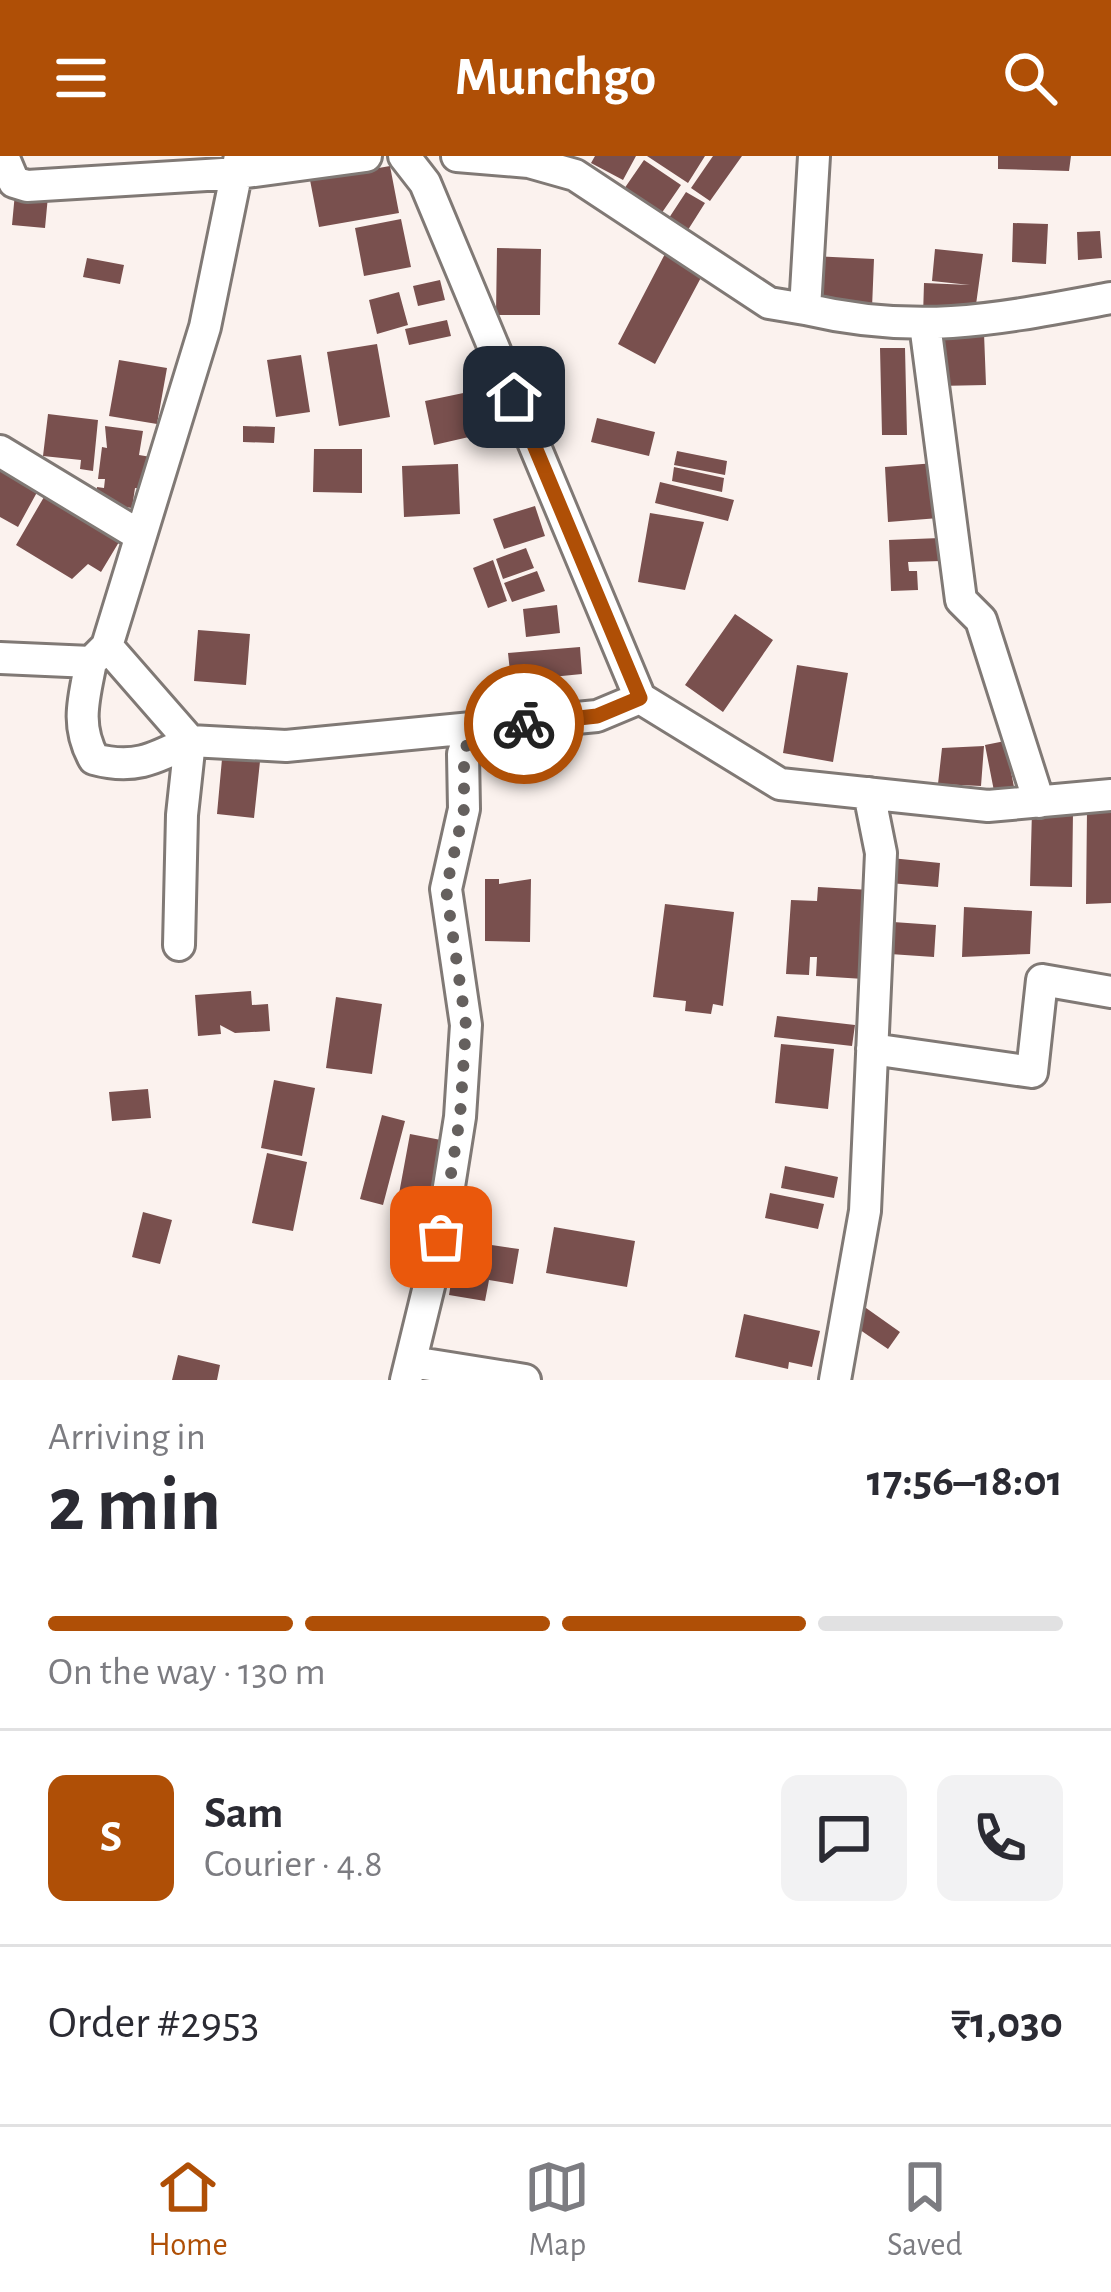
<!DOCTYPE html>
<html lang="en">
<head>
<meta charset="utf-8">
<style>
	:root { --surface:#fff; --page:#f2f2f3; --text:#2b2b33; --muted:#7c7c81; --line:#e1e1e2; --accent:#af4f06 }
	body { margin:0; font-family:"Alegreya Sans",sans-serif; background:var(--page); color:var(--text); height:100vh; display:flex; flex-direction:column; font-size:45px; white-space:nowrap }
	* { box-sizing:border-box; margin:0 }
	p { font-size:39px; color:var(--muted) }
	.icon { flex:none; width:66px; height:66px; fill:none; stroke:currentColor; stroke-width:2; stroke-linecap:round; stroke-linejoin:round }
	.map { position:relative; height:1224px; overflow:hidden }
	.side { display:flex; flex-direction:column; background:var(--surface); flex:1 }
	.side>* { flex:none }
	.pin { position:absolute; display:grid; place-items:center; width:102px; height:102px; color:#fff; margin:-51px; border-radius:24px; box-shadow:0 6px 18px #0006 }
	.courier { position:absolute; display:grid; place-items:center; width:120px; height:120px; margin:-60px; border:9px solid #af4f06; border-radius:50%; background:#fff; color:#222; box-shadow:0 3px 15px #0007 }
	.summary em { font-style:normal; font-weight:600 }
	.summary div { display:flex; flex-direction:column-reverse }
	.summary { display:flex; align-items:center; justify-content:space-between; height:204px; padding:0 48px }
	h1 { font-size:78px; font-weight:600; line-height:90px }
	.bar { display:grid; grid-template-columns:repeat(4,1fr); gap:18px 12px; align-content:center; height:144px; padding:0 48px }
	.bar i { height:15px; border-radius:9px; background:var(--line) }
	.bar .current { background:var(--accent) }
	.bar p { grid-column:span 4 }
	.line { display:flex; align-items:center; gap:30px; padding:0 48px; border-top:3px solid var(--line) }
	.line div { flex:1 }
	.round { display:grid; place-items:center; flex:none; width:126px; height:126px; border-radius:18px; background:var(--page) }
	header { display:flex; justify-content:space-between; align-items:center; height:156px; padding:0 48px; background:var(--accent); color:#fff; font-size:54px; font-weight:600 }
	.tabs { display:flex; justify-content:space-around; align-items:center; height:168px; border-top:3px solid var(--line); background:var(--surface); font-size:33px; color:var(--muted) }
	.tabs a { display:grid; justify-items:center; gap:6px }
	.tabs .current { color:var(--accent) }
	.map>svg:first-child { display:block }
	.building { fill:#79504e }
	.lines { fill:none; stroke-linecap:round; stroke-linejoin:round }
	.minor-casing { stroke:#807975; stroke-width:36 }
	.minor { stroke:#fff; stroke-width:30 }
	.done { stroke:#65605e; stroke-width:12; stroke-dasharray:0 21.6 }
	.route { stroke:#af4f06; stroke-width:15 }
</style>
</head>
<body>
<header><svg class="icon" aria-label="menu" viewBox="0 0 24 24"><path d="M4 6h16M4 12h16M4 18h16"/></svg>Munchgo<svg class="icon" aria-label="search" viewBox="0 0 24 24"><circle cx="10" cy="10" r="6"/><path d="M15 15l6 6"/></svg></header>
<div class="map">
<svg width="1111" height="1224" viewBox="0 0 1111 1224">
	<rect width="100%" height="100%" fill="#fbf2ee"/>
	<path class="building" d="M595,0H636L623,24L591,7Z
		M647,0H705L688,27Z
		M713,0H742L710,45L691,32Z
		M998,0H1071L1069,15L998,13Z
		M644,4L681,29L661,58L624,33Z
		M390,10L399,57L319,71L310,24Z
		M686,36L705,47L686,77L667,65Z
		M15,37L48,40L45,72L12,69Z
		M401,63L411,111L364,120L355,72Z
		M1013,67L1048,68L1046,108L1012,106Z
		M1100,75L1102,102L1078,104L1077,76Z
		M497,92L541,93L540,159H496Z
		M935,93L983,98L974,163L923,160L924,127L970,129L932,125Z
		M667,94L705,114L655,208L618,188Z
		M812,100L874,103L872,152L810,148Z
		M87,102L124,109L120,128L83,121Z
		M440,124L445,144L418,150L413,130Z
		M399,136L408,169L377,178L369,144Z
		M447,164L451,180L409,189L405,173Z
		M984,177L986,229L938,230L936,178Z
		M377,188L390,261L339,270L327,196Z
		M880,192H905L907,279H882Z
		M301,199L310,256L276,261L267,204Z
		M119,204L167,212L157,268L109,260Z
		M473,235L482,278L434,289L425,245Z
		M48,258L98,264L93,315L80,313L81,304L43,300Z
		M597,262L655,276L649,300L591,286Z
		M105,270L143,275L139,299L151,301L146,333L135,332L132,352L95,347L97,331L104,332L105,323H98L102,291L107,292Z
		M243,270L275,271L274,287L243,286Z
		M314,293H362V337L313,336Z
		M677,295L727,305L725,319L674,309Z
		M0,307L41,329L18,371L0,361Z
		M935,307L939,362L888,366L885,311Z
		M458,308L460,358L404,361L402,310Z
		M674,311L724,322L722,336L672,325Z
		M660,326L734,344L728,365L655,347Z
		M44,341L119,386L101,416L88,408L72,423L16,389Z
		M535,350L545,380L504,393L493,363Z
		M650,357L704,366L685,434L638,426Z
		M940,382L941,405L908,406L909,415H917L918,434L891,435L889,384Z
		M526,392L534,412L503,423L496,403Z
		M493,404L507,445L488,452L473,412Z
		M537,415L545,435L512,446L504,427Z
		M557,449L560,477L526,481L523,453Z
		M735,458L773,484L723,556L685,529Z
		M198,474L250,478L246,529L194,525Z
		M580,491L582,518L511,525L508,497Z
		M797,509L848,517L833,606L783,597Z
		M1005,585L1014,631L994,635L985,589Z
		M984,590L981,630L938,628L942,592Z
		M223,592L261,596L254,662L217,658Z
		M1032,654L1073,656L1072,731L1030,730Z
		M1087,654H1111V747L1086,748Z
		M891,702L940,707L938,731L889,727Z
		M485,723H499V728L531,723L530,786L485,785Z
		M818,731L870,734L864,823L816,820L817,801H810L809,819L786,818L791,744L817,745Z
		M665,748L734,756L723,850L713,848L711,858L685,855L686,845L653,841Z
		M964,751L1032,755L1030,798L962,801Z
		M893,766L936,769L934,801L890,798Z
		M251,835L252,849L268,848L270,875L235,877L220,869L221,878L198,880L195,839Z
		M336,841L382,848L372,918L326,912Z
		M777,860L855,869L852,890L774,881Z
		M781,888L834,893L828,953L775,947Z
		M274,924L315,932L302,1000L261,992Z
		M148,933L151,962L112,965L109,936Z
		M382,959L405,965L383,1049L360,1043Z
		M410,978L441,984L426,1060L396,1054Z
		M267,997L307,1006L293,1075L252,1067Z
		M785,1010L838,1021L834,1042L781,1032Z
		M770,1037L824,1048L818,1073L765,1062Z
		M143,1056L172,1064L160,1108L132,1101Z
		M554,1071L635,1085L627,1131L546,1117Z
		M458,1084L519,1093L513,1128L489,1124L485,1145L449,1139Z
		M859,1147L900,1176L888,1193L847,1165Z
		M744,1158L820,1175L812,1211L789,1206L788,1213L735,1201Z
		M178,1199L220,1209L217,1224H172Z"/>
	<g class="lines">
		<defs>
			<path id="minor" d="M3,0L14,26L27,30L239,17L366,0
				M404,0L425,27L640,542L780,628L988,650L1111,639
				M457,0L529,6L575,19L769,147L805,153
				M814,0L805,153C920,180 998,163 1111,142
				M925,168L961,444L981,464L1039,646
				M0,295L139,379
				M107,490L190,585L286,590L472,572
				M0,502L91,506L107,490L205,171L240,0
				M91,506C84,542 75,569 94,603C134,614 154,603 190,585
				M179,789L182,659L190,585
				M872,893L1032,916L1042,824L1111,836
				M412,1206L525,1224
				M406,1224L441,1081L460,961L466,869L446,733L464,653L463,598L472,572L597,560L640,542
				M835,1224L865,1055L881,697L869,637"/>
		</defs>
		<use href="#minor" class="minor-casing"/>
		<use href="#minor" class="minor"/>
	</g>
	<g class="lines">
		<path class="done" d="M441,1081L460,961L466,869L446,733L464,653V598L472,572L524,568"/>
		<path class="route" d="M514,241L640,542L597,560L524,568"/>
	</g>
</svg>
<div class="pin" style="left:441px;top:1081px;background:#ea580c"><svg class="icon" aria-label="bag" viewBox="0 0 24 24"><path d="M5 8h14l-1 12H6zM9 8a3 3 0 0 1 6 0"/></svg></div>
<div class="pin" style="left:514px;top:241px;background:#1f2937"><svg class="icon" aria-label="home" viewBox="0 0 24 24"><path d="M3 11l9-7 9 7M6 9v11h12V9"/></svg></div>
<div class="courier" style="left:524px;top:568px"><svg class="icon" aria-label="bike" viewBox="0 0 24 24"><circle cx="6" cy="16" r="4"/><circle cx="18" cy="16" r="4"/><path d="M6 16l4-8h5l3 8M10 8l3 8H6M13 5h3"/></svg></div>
</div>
<section class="side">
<div class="summary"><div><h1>2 min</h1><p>Arriving in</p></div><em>17:56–18:01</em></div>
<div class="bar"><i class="current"></i><i class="current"></i><i class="current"></i><i></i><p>On the way · 130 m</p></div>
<div class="line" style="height:216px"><b class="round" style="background:var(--accent);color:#fff">S</b><div><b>Sam</b><p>Courier · 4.8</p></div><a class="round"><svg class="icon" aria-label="chat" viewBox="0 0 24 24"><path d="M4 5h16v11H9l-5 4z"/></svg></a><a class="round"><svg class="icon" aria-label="phone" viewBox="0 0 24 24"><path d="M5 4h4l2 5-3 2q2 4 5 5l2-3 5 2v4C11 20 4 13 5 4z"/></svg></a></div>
<div class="line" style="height:156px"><div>Order #2953</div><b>₹1,030</b></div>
</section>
<nav class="tabs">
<a class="current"><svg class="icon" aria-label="home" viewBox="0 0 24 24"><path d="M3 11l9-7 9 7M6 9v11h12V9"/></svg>Home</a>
<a><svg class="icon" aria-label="map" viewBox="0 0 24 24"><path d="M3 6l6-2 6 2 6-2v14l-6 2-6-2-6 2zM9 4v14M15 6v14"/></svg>Map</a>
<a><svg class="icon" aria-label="saved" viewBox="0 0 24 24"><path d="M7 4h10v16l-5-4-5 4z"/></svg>Saved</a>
</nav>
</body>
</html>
